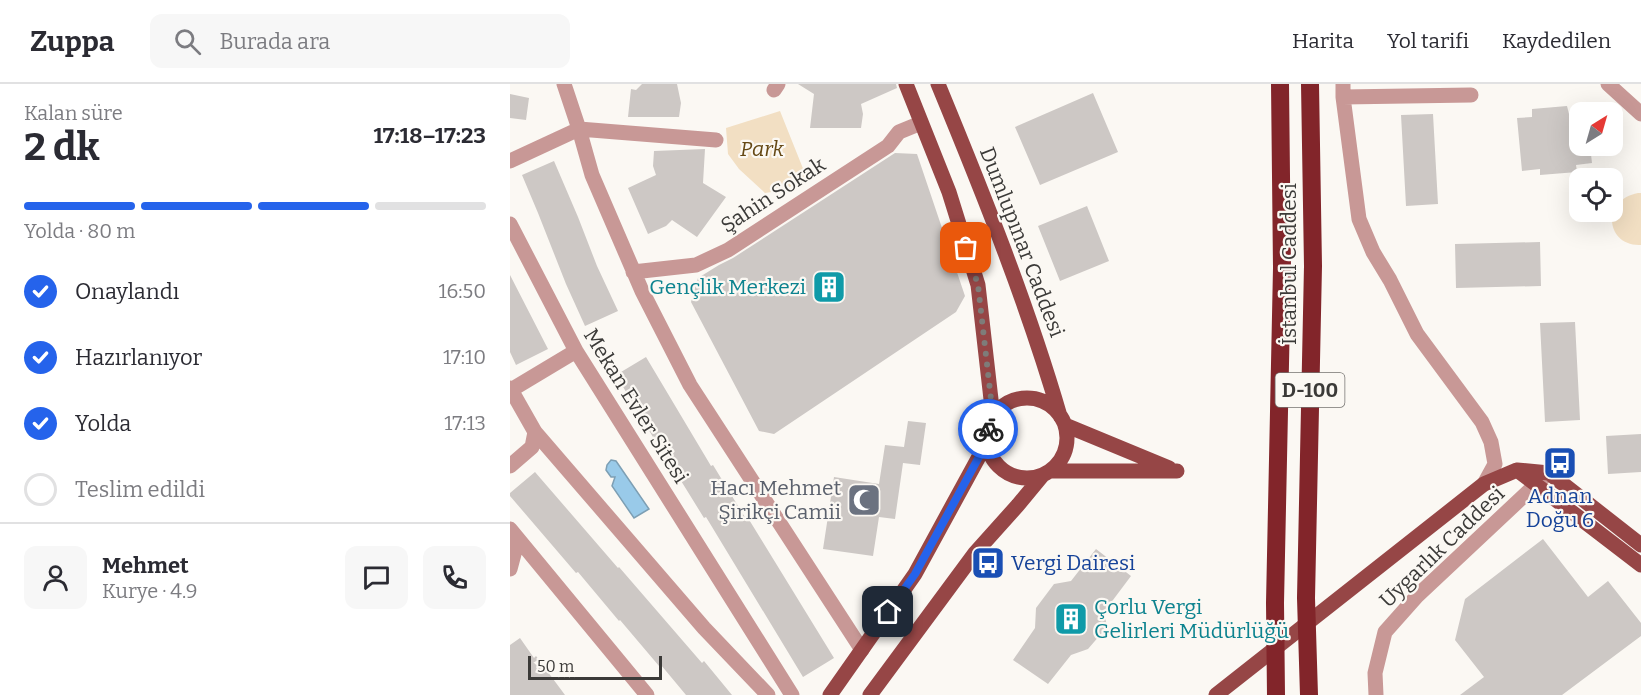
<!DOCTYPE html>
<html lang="tr">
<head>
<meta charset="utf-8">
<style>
	:root { --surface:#fff; --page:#f7f7f7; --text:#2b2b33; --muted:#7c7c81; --line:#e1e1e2; --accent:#2563eb }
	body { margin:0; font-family:Bitter,serif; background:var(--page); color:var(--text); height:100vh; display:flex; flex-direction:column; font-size:22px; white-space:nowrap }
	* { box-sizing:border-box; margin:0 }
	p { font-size:20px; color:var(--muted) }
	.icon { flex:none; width:33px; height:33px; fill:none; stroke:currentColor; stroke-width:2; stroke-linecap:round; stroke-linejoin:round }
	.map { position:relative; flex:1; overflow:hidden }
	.details { display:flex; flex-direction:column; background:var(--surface); width:510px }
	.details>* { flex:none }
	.needle { width:39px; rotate:37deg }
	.controls { position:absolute; left:1059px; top:18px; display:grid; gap:12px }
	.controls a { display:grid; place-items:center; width:54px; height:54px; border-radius:12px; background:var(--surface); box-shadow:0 6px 24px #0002; font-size:30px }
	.scale { position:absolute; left:18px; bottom:15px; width:134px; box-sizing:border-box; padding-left:6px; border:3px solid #3b3a38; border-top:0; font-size:16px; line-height:21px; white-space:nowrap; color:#3b3a38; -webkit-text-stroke:4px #fbf8f3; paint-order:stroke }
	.pin { position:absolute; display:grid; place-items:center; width:51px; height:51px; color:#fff; margin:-26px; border-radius:12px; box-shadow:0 3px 9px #0006 }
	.courier { position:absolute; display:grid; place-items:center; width:60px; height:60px; margin:-30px; border:4px solid #2563eb; border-radius:50%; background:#fff; color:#222; box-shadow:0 2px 8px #0007 }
	.headline em { font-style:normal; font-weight:700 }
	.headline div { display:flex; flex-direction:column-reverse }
	.headline { display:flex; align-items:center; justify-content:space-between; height:102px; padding:0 24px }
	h1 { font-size:39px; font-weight:700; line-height:45px }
	.bar { display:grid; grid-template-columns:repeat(4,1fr); gap:9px 6px; align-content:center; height:72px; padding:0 24px }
	.bar i { height:8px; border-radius:4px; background:var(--line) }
	.bar .selected { background:var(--accent) }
	.bar p { grid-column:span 4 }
	.line { display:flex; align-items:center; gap:15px; padding:0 24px; border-top:2px solid var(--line) }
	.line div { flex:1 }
	.round { display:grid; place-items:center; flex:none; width:63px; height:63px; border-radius:12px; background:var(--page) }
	ol { padding:0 24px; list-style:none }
	li { display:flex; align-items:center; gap:18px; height:66px }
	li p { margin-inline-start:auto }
	li .icon { padding:6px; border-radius:50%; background:var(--accent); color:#fff; stroke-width:4 }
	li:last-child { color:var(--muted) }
	li i { width:33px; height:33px; border:3px solid var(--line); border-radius:50% }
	header { display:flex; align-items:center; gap:36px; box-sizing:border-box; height:84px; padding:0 30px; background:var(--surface); border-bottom:2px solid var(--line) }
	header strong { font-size:28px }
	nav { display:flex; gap:33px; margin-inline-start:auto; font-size:21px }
	.search { width:420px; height:54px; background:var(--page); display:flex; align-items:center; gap:15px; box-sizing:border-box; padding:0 21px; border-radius:12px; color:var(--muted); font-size:22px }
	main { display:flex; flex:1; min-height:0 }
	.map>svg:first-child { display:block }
	.green { fill:#f2dfc3 }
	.water { fill:#99cae9; stroke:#7d9fb4; stroke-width:1.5 }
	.building { fill:#cdc8c5 }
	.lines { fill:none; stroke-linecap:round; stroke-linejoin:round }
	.minor { stroke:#c89896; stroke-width:15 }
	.major { stroke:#964646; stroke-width:15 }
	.highway { stroke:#82252a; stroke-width:18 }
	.done { stroke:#7e7c79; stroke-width:6; stroke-dasharray:0 10.8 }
	.route { stroke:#2563eb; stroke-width:8 }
	.labels { text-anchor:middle; stroke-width:4.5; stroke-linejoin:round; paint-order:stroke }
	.shield { fill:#fbf8f3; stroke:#757370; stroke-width:1.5 }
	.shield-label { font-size:20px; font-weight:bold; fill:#3b3a38 }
	.park-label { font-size:21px; font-style:italic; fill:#654814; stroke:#fbf8f3 }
	.street-label { font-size:21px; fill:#3b3a38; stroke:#fbf8f3 }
	.culture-label { font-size:21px; fill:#0d838f; stroke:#fbf8f3; text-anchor:end }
	.worship-label { font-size:21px; fill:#5b616d; stroke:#fbf8f3; text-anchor:end }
	.transit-label { font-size:21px; fill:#164399; stroke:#fbf8f3 }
</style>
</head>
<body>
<header>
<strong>Zuppa</strong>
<div class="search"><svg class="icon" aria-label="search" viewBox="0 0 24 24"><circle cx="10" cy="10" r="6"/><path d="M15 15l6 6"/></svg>Burada ara</div>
<nav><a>Harita</a><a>Yol tarifi</a><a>Kaydedilen</a></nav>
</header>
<main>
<section class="details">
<div class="headline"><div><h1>2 dk</h1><p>Kalan süre</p></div><em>17:18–17:23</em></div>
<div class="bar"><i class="selected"></i><i class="selected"></i><i class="selected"></i><i></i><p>Yolda · 80 m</p></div>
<ol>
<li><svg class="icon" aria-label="check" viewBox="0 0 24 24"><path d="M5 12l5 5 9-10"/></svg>Onaylandı<p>16:50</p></li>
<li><svg class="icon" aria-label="check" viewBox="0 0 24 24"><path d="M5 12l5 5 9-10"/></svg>Hazırlanıyor<p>17:10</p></li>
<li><svg class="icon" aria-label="check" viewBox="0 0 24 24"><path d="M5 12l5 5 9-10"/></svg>Yolda<p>17:13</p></li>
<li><i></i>Teslim edildi</li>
</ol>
<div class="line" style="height:108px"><a class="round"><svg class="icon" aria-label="person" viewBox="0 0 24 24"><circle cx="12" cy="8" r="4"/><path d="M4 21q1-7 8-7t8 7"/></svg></a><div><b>Mehmet</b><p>Kurye · 4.9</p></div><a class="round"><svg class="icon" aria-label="chat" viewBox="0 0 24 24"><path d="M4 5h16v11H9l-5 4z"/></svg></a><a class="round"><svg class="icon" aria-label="phone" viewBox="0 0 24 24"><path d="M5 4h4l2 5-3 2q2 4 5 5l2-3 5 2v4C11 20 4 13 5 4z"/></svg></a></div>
</section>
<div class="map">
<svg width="1131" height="611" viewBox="0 0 1131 611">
	<rect width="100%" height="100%" fill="#fbf8f3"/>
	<path class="green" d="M270,27L296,92L275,106L255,109L229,85L218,70L216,44Z
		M1128,109H1131V161C1096,163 1090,116 1128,109Z"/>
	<path class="water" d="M101,376L106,377L139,425L124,434L102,402L105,393H101L96,386L97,381Z"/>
	<path class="building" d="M132,0H167L171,19L169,33H118L121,5L126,6Z
		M288,0H386L387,4L351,20L353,30L351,44H300L304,10Z
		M583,9L608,68L530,101L505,43Z
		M0,10L19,14L16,36L0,34Z
		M1057,22L1059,30L1070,29V62H1080L1082,79L1066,81L1067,88L1030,91V85L1012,87L1007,34L1022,33V25Z
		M923,30L928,120L896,122L891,31Z
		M195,65L193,99L216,113L187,153L162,136L156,142L138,150L118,104L146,91L143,82L144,67Z
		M385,69L407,70L455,212L446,228L264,350L249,347L181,218L188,194L209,181L223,174Z
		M44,77L68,133L87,182L108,227L75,242L56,200L28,129L12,91Z
		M577,122L599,177L550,197L528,142Z
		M1030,158L1031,202L946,204L945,160Z
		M0,191L38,265L6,281L0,268Z
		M1065,238L1070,336L1035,338L1030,239Z
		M136,273L201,382L203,381L236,435L238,434L324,574L293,593L196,433L194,434L160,379L159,380L106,291Z
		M398,337L416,339L410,381L393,379L385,435L369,433L363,472L313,465L324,393L369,400L375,361L394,363Z
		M1131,350V388L1098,390L1096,352Z
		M25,388L108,484L109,483L192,579L194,577L222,611H176L151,581L149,582L110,536L109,537L68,488L66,489L0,412V409Z
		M1033,455L1078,513L1098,497L1131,539V552L1052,611H950L974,593L945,556L955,515Z
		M586,465L621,492L594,528L597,543L578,565L561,571L538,600L503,576L525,544L526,524L544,500L561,497Z
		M10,554L24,574L26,572L55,611H0V561Z"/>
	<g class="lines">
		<path class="minor" d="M54,0L69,45L82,91L132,207L180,301L352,566
			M833,0V13L849,135L863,168L880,196L907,250L972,338L981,358L985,380L974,400
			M1098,0L1131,30
			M264,6L268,0
			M833,13L961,11
			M0,77L69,45L206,56
			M0,140L66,267L282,611
			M123,188L186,181L218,166L378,62L389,48L411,39
			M0,304L25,348L22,363L0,382
			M1,306L66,267
			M25,348L194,544L258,611
			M0,445L137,611
			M0,485L8,455
			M866,611L865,589L875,548L907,512L1035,392"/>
		<path class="major" d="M396,0L439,108L468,201L483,333
			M428,0C473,109 517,219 550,332
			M477 354a40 40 0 1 1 80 0a40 40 0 1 1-80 0Z
			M555,341L659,384
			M1007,386L1131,481
			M541,387H667
			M320,611L405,490L477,358
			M360,611L465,469L508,421L532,392
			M706,611L974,400L1007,386L1039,389L1131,461"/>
		<path class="highway" d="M766,611L765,519L772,184L770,0
			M799,611L796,514L803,182L800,0"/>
	</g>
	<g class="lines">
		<path class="done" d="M456,164L468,201L483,333L478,345"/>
		<path class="route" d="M378,528L405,490L470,371L477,358L478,345"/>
	</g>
	<defs>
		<symbol id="building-square" viewBox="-11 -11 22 22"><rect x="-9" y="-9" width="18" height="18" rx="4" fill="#0f9aa8" stroke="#fbf8f3"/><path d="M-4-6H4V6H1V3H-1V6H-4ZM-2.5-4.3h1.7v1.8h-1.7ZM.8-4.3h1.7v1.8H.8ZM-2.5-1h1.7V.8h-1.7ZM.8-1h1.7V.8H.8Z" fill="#fff"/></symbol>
		<symbol id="bus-square" viewBox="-11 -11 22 22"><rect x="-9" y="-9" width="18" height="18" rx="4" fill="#1a4fb4" stroke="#fbf8f3"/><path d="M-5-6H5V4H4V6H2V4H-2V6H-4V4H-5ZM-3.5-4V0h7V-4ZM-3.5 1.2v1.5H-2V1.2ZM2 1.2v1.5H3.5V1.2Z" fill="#fff"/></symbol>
		<symbol id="mosque-square" viewBox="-11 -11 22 22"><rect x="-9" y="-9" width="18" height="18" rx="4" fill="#6b7280" stroke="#fbf8f3"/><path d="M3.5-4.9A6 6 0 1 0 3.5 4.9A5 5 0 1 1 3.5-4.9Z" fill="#fff"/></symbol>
	</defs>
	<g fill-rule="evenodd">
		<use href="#building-square" x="300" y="184" width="38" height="38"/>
		<use href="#bus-square" x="1031" y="360" width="38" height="38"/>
		<use href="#mosque-square" x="335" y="397" width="38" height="38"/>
		<use href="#bus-square" x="459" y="460" width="38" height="38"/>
		<use href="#building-square" x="542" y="516" width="38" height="38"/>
	</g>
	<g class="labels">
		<rect class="shield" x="765.5" y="289" width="69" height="34" rx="4.5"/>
		<g class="shield-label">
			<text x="800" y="313">D-100</text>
		</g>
		<g class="park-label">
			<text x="252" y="72">Park</text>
		</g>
		<g class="street-label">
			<text transform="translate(263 111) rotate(-33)" y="7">Şahin Sokak</text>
			<text transform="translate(512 158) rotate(69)" y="7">Dumlupınar Caddesi</text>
			<text transform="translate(779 180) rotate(-90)" y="7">İstanbul Caddesi</text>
			<text transform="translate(126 322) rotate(58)" y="7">Mekan Evler Sitesi</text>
			<text transform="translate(932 463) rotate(-44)" y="7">Uygarlık Caddesi</text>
		</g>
		<g class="culture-label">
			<text x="296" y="210">Gençlik Merkezi</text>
			<text x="584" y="530" text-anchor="start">Çorlu Vergi<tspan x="584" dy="24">Gelirleri Müdürlüğü</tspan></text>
		</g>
		<g class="worship-label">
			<text x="331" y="411">Hacı Mehmet<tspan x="331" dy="24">Şirikçi Camii</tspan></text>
		</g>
		<g class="transit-label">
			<text x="1050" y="419">Adnan<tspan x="1050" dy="24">Doğu 6</tspan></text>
			<text x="501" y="486" text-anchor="start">Vergi Dairesi</text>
		</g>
	</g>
</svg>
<div class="controls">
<a><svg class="needle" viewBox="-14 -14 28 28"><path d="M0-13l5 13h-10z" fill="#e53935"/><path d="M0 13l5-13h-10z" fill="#7c7c81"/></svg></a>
<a><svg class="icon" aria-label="locate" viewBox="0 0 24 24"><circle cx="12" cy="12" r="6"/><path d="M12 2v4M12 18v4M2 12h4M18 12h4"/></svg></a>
</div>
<div class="scale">50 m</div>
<div class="pin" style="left:456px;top:164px;background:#ea580c"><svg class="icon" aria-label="bag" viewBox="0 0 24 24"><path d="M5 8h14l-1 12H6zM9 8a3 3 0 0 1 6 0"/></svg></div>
<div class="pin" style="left:378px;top:528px;background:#1f2937"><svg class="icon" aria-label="home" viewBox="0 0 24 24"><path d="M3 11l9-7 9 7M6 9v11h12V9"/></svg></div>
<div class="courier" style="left:478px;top:345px"><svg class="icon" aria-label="bike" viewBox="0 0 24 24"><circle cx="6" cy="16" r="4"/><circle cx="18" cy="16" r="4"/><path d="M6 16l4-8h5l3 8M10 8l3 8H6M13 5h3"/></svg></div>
</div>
</main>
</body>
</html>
